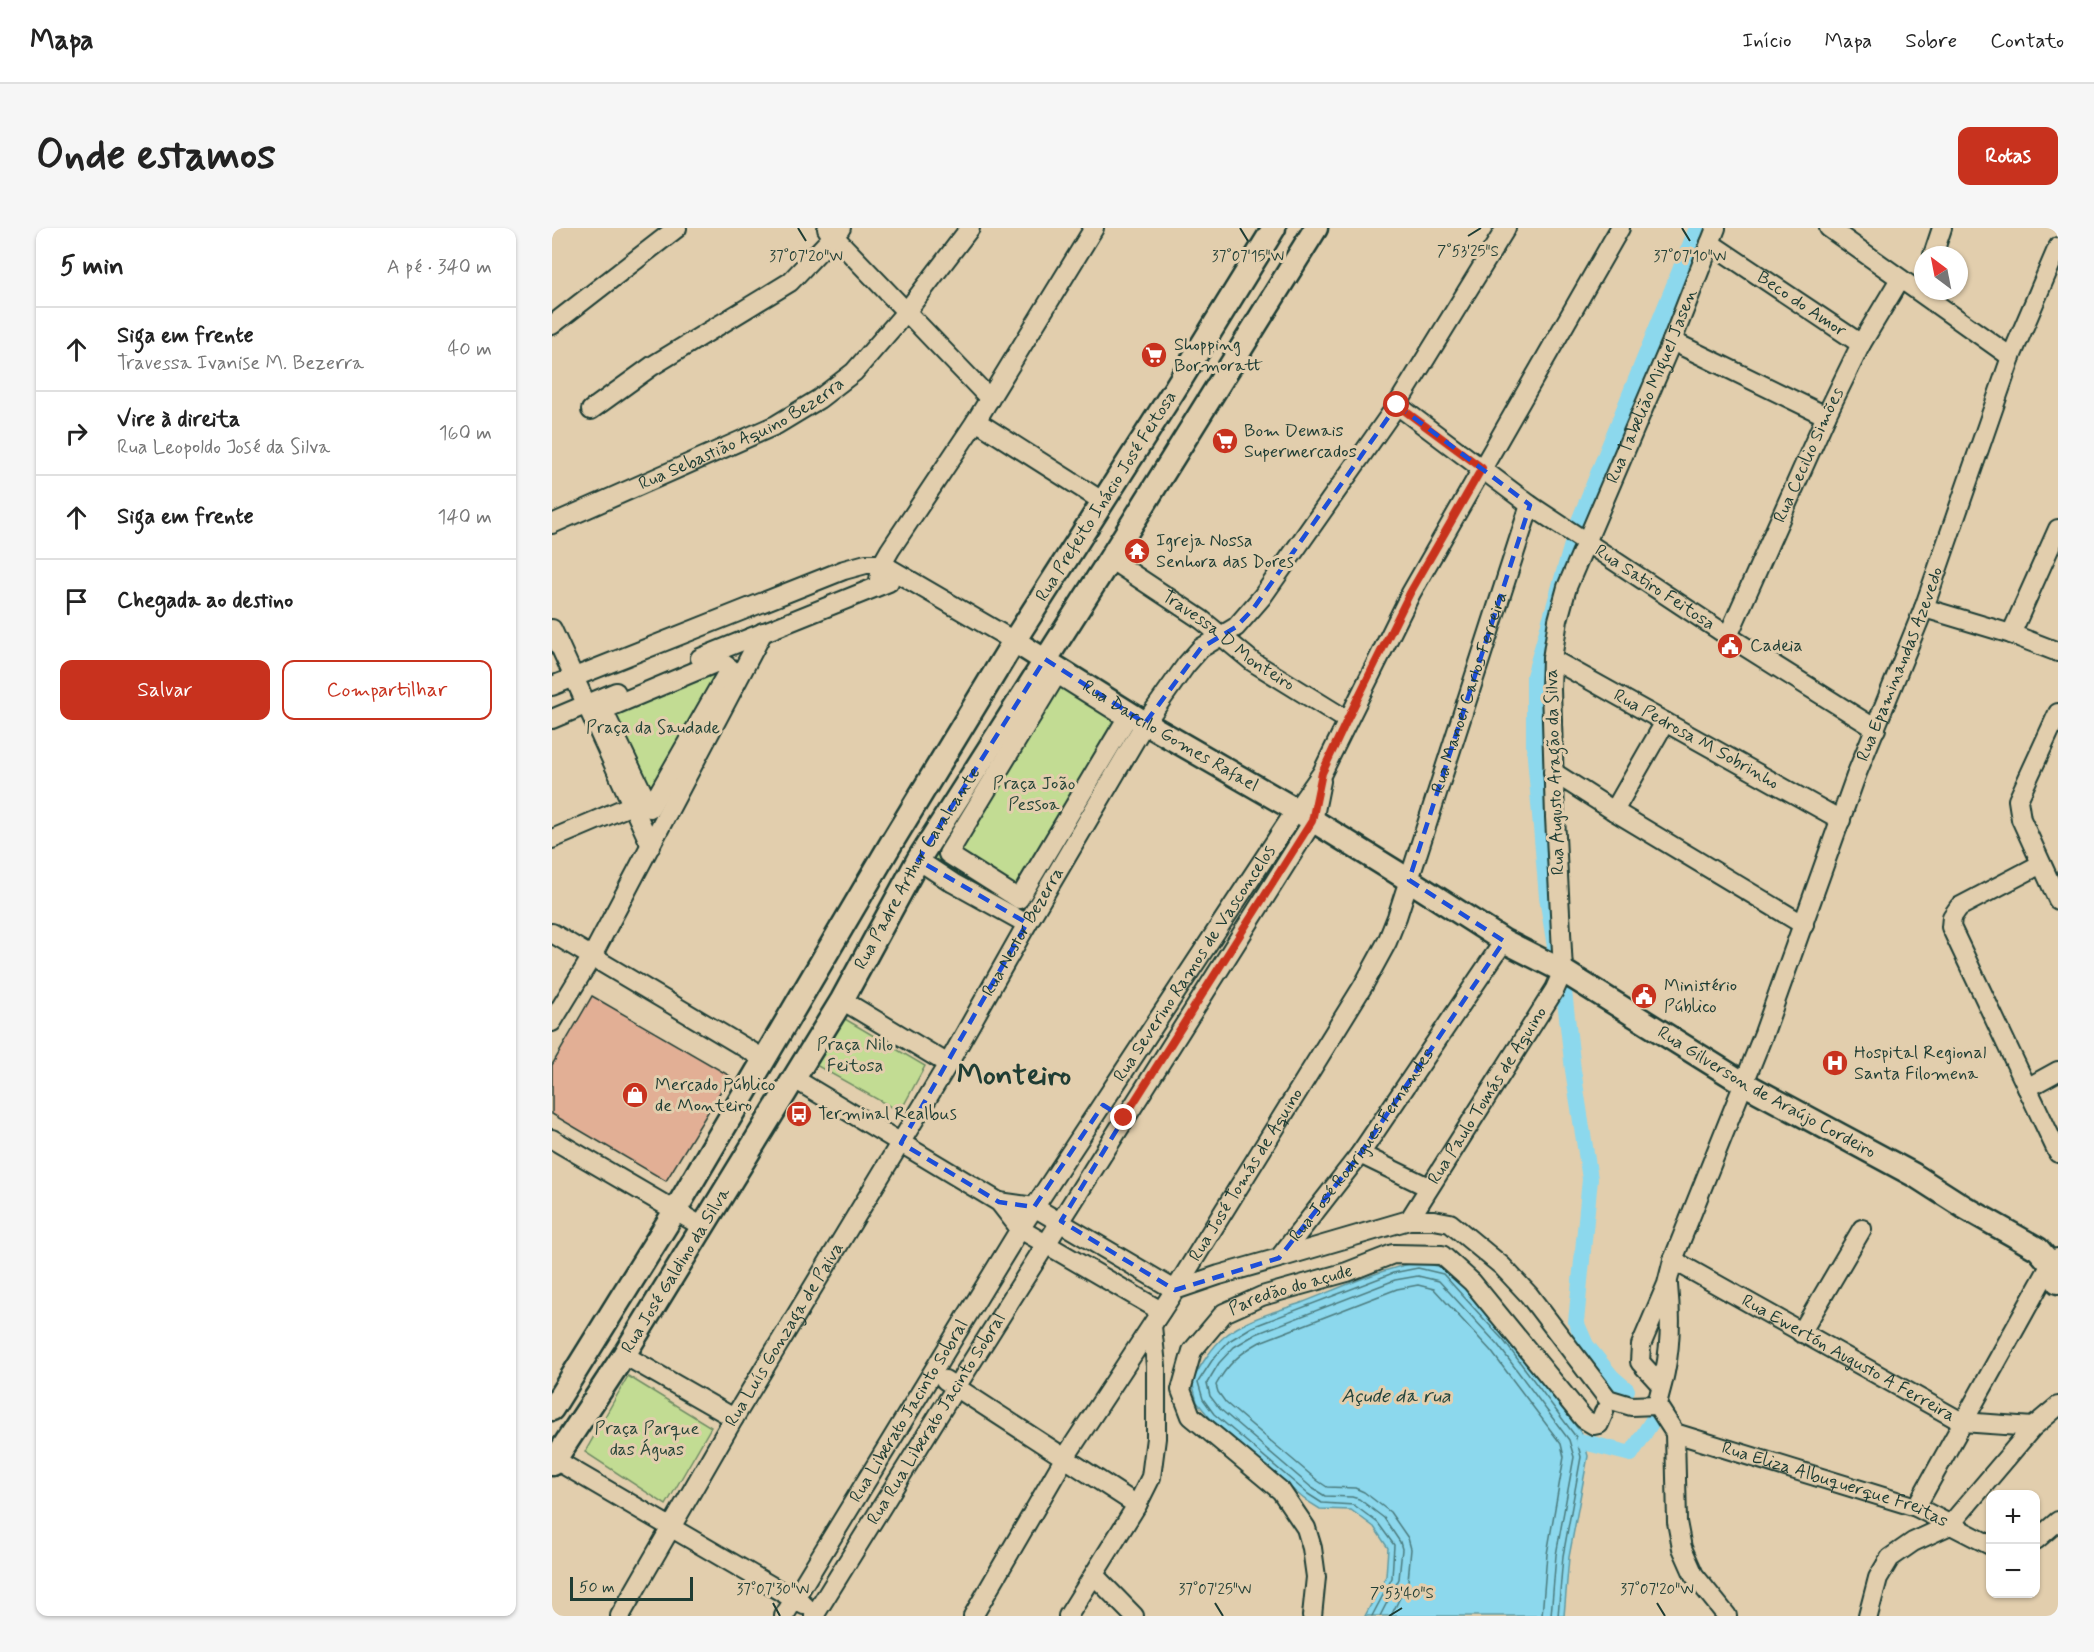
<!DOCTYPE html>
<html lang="pt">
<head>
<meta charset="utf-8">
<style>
	:root { --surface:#fff; --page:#f6f6f6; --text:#222; --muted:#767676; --line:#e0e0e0; --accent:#c8321e }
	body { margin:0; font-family:Mynerve,sans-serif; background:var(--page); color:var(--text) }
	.controls { position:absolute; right:18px; bottom:18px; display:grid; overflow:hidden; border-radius:12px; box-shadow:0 2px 4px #0004 }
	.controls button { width:54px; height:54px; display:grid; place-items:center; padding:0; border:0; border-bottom:2px solid var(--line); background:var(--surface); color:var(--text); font:30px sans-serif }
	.compass { position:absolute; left:1362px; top:18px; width:54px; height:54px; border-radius:50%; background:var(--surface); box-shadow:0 2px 4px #0004; rotate:328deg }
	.scale { position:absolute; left:18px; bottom:15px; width:123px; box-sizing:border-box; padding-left:6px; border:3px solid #1f3d34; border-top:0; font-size:16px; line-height:21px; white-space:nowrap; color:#1f3d34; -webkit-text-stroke:4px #e2cead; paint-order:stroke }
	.stop { position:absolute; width:18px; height:18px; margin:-14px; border:4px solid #c8321e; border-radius:50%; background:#fff }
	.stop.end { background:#c8321e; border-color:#fff; box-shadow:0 2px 6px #0008 }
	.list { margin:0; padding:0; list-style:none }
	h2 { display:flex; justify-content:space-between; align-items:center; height:78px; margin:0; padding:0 24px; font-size:26px }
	h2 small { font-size:20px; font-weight:400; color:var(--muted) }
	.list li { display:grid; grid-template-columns:39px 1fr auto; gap:18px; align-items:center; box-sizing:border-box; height:84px; padding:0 24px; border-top:2px solid var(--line) }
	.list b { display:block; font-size:22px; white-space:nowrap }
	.list p { margin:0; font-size:20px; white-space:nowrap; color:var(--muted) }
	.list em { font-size:20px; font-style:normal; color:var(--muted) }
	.actions { display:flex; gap:12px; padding:18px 24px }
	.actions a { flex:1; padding:14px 0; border:2px solid var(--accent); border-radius:12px; text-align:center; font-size:21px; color:var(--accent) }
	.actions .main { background:var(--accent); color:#fff }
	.icon { flex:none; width:33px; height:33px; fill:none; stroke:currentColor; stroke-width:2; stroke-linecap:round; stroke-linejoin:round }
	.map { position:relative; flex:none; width:1506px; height:1388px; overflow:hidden; border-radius:12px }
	header { display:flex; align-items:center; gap:36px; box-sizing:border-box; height:84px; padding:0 30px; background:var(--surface); border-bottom:2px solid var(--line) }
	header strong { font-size:28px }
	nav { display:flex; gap:33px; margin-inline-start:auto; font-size:21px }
	.intro { display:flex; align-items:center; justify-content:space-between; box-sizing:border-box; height:144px; padding:0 36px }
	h1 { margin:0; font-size:42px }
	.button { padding:15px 27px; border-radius:12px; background:var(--accent); color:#fff; font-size:21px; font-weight:700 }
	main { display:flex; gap:36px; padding:0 36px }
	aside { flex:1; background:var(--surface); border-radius:12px; box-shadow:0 2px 4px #0004 }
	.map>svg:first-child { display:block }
</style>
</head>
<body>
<header>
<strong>Mapa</strong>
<nav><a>Início</a><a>Mapa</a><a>Sobre</a><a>Contato</a></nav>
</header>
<div class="intro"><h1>Onde estamos</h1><a class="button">Rotas</a></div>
<main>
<aside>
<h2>5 min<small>A pé · 340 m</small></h2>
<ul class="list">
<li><svg class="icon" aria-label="ahead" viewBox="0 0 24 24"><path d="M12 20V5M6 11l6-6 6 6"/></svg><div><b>Siga em frente</b><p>Travessa Ivanise M. Bezerra</p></div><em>40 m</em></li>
<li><svg class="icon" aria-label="right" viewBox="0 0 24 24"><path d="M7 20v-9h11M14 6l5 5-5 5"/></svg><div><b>Vire à direita</b><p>Rua Leopoldo José da Silva</p></div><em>160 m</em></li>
<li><svg class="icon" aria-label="ahead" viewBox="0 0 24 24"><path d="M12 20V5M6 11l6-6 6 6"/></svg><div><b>Siga em frente</b></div><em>140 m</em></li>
<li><svg class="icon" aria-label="arrive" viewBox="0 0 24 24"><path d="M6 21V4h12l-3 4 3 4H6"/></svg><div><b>Chegada ao destino</b></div></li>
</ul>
<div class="actions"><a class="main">Salvar</a><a>Compartilhar</a></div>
</aside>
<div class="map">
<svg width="1506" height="1388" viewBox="0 0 1506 1388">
	<rect width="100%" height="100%" fill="#e2cead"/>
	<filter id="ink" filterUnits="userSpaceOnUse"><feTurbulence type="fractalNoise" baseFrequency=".0167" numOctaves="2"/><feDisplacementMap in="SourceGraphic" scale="12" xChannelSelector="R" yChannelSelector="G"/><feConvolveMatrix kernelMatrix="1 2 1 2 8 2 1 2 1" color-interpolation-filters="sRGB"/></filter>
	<g filter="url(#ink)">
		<g fill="#c2dc93" stroke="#708c64" stroke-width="1.5">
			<polygon points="168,433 178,440 98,580 51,482"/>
			<polygon points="496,440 586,498 473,685 378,635"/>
			<polygon points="293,791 373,838 348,884 262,836"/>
			<polygon points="76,1148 159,1199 114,1277 33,1224"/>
		</g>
		<path fill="#8cd8ed" stroke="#609aa3" stroke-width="1.5" d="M867,1034L894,1040L956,1109L1030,1206L1036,1228L1017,1329L1012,1388H813L834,1348L836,1320L822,1299L799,1282L768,1281L752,1271L658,1190L645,1174L640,1153C649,1137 659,1120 673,1108C694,1091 723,1084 749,1075C788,1060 825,1042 867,1034Z"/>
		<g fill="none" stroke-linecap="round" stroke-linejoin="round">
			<g stroke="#4b7b7e" stroke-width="1.5">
				<polyline points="820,1388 840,1350 842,1317 826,1295 802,1277 770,1275 756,1266 662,1186 651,1171 646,1154 661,1131 677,1113 700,1099 841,1045 866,1040 891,1046 952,1113 1024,1209 1029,1229 1011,1328 1006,1388"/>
				<polyline points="828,1388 847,1351 850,1321 848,1314 832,1290 807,1271 800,1269 773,1268 760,1260 668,1181 658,1168 655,1155 667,1135 682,1119 704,1106 843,1052 866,1048 887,1053 946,1117 1017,1212 1022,1229 1004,1327 999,1388"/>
				<path d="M839,1388L856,1353L859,1321L856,1310L838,1284L812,1264L803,1260L775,1259L766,1253L674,1175L666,1164L664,1157C675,1137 688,1125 708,1114L845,1061L866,1057L882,1061L939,1123L1009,1216L1012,1229L995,1326L990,1388"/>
			</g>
			<g stroke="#8cd8ed" stroke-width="16">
				<polyline points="1025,298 1145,0"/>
				<polyline points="1003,719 995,669 982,517 982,448 1021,313"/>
				<polyline points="1012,763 1021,842 1038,951 1024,1094 1034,1117 1060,1149 1075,1162"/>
				<polyline points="1032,1214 1079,1226 1101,1192"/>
			</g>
		</g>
		<polygon fill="#e2af95" stroke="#1f3d34" stroke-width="1.5" points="40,768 178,848 114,953 0,886 0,837"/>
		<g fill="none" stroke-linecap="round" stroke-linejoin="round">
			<g stroke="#1f3d34" stroke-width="22">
				<g id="minor">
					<polyline points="1277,0 1459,129"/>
					<polyline points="275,1 438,171"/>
					<path id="s1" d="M1158,15L1309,116"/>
					<polyline points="1381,27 1390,0"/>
					<polyline points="0,97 125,0"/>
					<polyline points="1120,113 1274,188"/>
					<path id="s2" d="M845,177L978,277L1176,408L1324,501"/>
					<polyline points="39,182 100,138 238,54 289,0"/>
					<polyline points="424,193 550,273"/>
					<path id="s3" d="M0,296L224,197L267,171L302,144L354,84L418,0"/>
					<path id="s4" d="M558,331L650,392L701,434L795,492"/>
					<polyline points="326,357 330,336 338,322 424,193 542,0"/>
					<polyline points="1372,380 1459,406 1506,424"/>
					<polyline points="0,401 99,618"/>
					<polyline points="1459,406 1506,301"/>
					<path id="s5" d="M1176,408L1274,188L1309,116L1348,51"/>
					<polyline points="148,430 337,354"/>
					<path id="s6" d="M1000,431L1289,592"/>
					<polygon points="168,433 178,440 98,580 51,482"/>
					<polygon points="505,446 575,490 467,671 396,626"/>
					<polyline points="0,458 292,342 314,336 330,336 462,413"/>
					<polyline points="1506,485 1466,572 1469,591 1506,672"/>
					<polyline points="0,491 64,464"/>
					<polyline points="1001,544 1062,583 1252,697"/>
					<polyline points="1062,583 1113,494"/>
					<polyline points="0,611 80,577"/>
					<polyline points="366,632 401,655 475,696"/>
					<polyline points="1489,636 1407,679 1400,689 1399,699 1506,925"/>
					<polyline points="0,705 212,831"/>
					<polyline points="290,772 396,836"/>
					<polyline points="0,794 39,730 211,404"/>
					<polyline points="241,850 447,974 468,1001 609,1083"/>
					<polyline points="1475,860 1506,843"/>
					<polyline points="0,911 151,999"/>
					<polyline points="808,926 876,959"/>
					<polyline points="447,974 482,979 623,1062"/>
					<path id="s7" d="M857,992L1003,761L1011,743L1003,589L999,461L1000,431L1006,392L1015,359L1120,113L1164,0"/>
					<polyline points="727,1030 857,992 882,992 898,995 950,1038 977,1067 1056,1171 1079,1178 1105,1177"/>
					<path id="s8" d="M1121,1032L1410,1194L1481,1199"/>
					<path d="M1116,1057C1119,1086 1119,1115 1113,1144C1111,1155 1107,1166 1105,1177L1123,1205L1125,1294L1130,1320L1142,1347L1175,1388"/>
					<path id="s9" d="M623,1062L667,1047L727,1030L808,926L952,713"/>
					<polyline points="1249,1105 1310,1001"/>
					<polyline points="72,1127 182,1190"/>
					<polyline points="393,1152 585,1277"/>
					<path id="s10" d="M1109,1157L1088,1134L1089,1117L1115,1056L1121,1032L1212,805L1305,545L1372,380L1459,129L1506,19"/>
					<path id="s11" d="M1123,1205L1364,1279L1438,1317"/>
					<polyline points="0,1230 252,1377"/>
					<polyline points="1364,1279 1499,1036 1505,1030"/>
					<polyline points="1484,1312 1506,1293"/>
					<polyline points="542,1347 582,1388"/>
					<path id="s12" d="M68,1388L182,1190L396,836L475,696L593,495L634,437L649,420L684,399L710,369L845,177L954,0"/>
					<path id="s13" d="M232,1388L468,1001L744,582L770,545L859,365L1068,0"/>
					<path id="s14" d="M262,1388L404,1159L761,593L769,553"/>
					<path id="s15" d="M421,1388L512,1231L623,1062L811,758L835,714L845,689L978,277"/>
					<polyline points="516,1388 585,1277 599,1249 604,1210 604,1138 600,1098"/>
					<path id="s16" d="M760,1388L764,1349L760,1320L754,1300L729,1263L639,1188L629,1162L640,1123L672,1085L710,1068L795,1044L841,1026L890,1027L920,1054L1032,1191L1042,1197L1047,1196L1052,1184"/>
					<polyline points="1316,1388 1326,1350 1338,1330 1361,1314 1398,1297 1481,1199 1506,1178"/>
				</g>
			</g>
			<g stroke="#1f3d34" stroke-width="27">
				<g id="major">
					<path id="s17" d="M462,413L593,495L744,582L857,652L952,713L1011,743L1191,855L1362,947L1412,979L1486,1021L1499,1036L1506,1054"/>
					<path id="s18" d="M0,1181L123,983L340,614L462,413L621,164L722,0"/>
					<path id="s19" d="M0,1236L72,1127L290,772L366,632L558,331L764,0"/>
				</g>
			</g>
			<use href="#minor" stroke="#e2cead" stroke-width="18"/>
			<use href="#major" stroke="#e2cead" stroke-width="22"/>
		</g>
	</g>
	<g fill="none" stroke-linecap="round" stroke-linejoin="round" filter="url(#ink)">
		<polyline stroke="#c8321e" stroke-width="8" points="572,890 760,593 770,545 795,492 858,365 930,240 845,177"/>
	</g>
	<path fill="none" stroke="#1d4ed8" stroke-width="4.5" stroke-dasharray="12 8" stroke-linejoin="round" d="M845,177L978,277L857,652L952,713L808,926L727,1030L623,1062L509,993L572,890L551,877L482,979L447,974L349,915L475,695L366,632L493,431L593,495L649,420L684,399L701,381Z"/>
	<path fill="none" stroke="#1f3d34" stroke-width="2" d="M246,0L254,13M688,0L696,13M1130,0L1138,13M916,8L929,0M221,1375L228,1388M663,1375L671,1388M1105,1375L1113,1388M837,1388L850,1380"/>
	<defs>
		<g id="supermarket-disc" transform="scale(1.35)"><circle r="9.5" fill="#c8321e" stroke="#e2cead"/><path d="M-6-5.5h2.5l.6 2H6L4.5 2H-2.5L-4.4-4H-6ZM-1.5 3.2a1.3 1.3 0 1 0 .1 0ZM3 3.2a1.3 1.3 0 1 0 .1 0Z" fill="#fff"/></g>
		<g id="temple-disc" transform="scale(1.35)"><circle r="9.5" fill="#c8321e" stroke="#e2cead"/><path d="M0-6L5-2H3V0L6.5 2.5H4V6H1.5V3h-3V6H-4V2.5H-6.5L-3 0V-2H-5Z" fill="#fff"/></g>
		<g id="civic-disc" transform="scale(1.35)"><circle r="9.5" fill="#c8321e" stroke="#e2cead"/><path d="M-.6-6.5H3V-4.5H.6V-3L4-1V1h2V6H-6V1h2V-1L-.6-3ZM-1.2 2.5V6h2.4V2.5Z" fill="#fff"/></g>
		<g id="hospital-disc" transform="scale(1.35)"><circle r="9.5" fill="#c8321e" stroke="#e2cead"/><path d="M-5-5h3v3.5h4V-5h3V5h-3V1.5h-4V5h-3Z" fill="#fff"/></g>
		<g id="shop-disc" transform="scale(1.35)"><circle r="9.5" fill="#c8321e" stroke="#e2cead"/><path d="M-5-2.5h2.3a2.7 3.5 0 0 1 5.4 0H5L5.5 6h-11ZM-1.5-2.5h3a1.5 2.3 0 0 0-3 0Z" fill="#fff"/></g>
		<g id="bus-disc" transform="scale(1.35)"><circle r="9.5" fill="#c8321e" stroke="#e2cead"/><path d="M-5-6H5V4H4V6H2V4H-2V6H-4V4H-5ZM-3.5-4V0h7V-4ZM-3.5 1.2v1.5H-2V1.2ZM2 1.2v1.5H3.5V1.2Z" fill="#fff"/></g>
	</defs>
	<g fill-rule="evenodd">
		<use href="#supermarket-disc" x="602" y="127"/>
		<use href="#supermarket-disc" x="673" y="213"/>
		<use href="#temple-disc" x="585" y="323"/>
		<use href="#civic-disc" x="1178" y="418"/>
		<use href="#civic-disc" x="1092" y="768"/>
		<use href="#hospital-disc" x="1283" y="835"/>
		<use href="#shop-disc" x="83" y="867"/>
		<use href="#bus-disc" x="247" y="886"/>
	</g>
	<g text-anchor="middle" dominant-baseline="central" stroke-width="6" stroke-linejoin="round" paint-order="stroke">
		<g font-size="18" fill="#1f3d34" stroke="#e2cead">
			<text stroke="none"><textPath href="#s1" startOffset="110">Beco do Amor</textPath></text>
			<text stroke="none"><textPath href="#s7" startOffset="897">Rua Tabelião Miguel Jasen</textPath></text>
			<text stroke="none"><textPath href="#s3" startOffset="210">Rua Sebastião Aquino Bezerra</textPath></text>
			<text stroke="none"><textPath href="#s5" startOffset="198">Rua Cecilio Simões</textPath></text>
			<text stroke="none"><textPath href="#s18" startOffset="1068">Rua Prefeito Inácio José Feitosa</textPath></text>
			<text stroke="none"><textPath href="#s2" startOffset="316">Rua Satiro Feitosa</textPath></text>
			<text stroke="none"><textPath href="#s4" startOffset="144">Travessa D Monteiro</textPath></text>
			<text stroke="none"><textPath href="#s10" startOffset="777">Rua Epaminandas Azevedo</textPath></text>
			<text stroke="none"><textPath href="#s15" startOffset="1054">Rua Manoel Carlos Ferreira</textPath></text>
			<text stroke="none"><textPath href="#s17" startOffset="183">Rua Darcilo Gomes Rafael</textPath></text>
			<text stroke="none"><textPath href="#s6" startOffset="165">Rua Pedrosa M Sobrinho</textPath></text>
			<text transform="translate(1003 544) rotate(-92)">Rua Augusto Aragão da Silva</text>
			<text stroke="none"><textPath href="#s19" startOffset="699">Rua Padre Arthur Cavalcante</textPath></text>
			<text stroke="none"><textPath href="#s12" startOffset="794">Rua Nestor Bezerra</textPath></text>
			<text stroke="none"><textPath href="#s13" startOffset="771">Rua Severino Ramos de Vasconcelos</textPath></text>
			<text stroke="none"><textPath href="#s17" startOffset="878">Rua Gilverson de Araújo Cordeiro</textPath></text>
			<text stroke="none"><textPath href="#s7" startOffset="147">Rua Paulo Tomás de Aquino</textPath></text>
			<text stroke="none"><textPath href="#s9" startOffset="249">Rua José Rodrigues Fernandes</textPath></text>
			<text stroke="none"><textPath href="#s15" startOffset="519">Rua José Tomás de Aquino</textPath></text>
			<text stroke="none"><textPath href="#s19" startOffset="230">Rua José Galdino da Silva</textPath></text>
			<text stroke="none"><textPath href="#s16" startOffset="440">Paredão do açude</textPath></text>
			<text stroke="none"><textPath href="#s12" startOffset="326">Rua Luís Gonzaga de Paiva</textPath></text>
			<text stroke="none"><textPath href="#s8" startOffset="201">Rua Ewertón Augusto A Ferreira</textPath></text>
			<text stroke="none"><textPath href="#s13" startOffset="240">Rua Liberato Jacinto Sobral</textPath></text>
			<text stroke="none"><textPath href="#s14" startOffset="232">Rua Rua Liberato Jacinto Sobral</textPath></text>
			<text stroke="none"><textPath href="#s11" startOffset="168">Rua Eliza Albuquerque Freitas</textPath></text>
		</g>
		<g font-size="18" fill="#1f3d34" stroke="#e2cead" text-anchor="start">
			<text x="622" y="117">Shopping<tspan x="622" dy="21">Bormoratt</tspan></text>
			<text x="692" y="203">Bom Demais<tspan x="692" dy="21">Supermercados</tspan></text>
			<text x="604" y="313">Igreja Nossa<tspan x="604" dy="21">Senhora das Dores</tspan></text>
			<text x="1198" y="418">Cadeia</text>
			<text x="1112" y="758">Ministério<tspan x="1112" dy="21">Público</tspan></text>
			<text x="1302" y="825">Hospital Regional<tspan x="1302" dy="21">Santa Filomena</tspan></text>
			<text x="103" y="857">Mercado Público<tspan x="103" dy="21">de Monteiro</tspan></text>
			<text x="266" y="886">Terminal Realbus</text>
		</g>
		<g font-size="18" fill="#274539" stroke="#e2cead">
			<text x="101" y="500">Praça da Saudade</text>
			<text x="482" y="556">Praça João<tspan x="482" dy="21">Pessoa</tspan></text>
			<text x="303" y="817">Praça Nilo<tspan x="303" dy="21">Feitosa</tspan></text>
			<text x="95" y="1201">Praça Parque<tspan x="95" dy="21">das Águas</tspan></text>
		</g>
		<g font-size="20" font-style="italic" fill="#24453d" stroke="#e2cead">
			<text x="844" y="1168">Açude da rua</text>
		</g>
		<g font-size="30" font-weight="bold" fill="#1f3d34" stroke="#e2cead">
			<text x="462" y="847">Monteiro</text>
		</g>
	</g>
	<g font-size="15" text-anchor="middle" fill="#1f3d34" stroke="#e2cead" stroke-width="6" stroke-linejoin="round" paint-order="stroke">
		<text x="916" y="28">7°53'25"S</text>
		<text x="696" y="33">37°07'15"W</text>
		<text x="254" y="33">37°07'20"W</text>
		<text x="1138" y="33">37°07'10"W</text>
		<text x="221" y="1366">37°07'30"W</text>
		<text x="663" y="1366">37°07'25"W</text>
		<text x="1105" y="1366">37°07'20"W</text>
		<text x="850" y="1370">7°53'40"S</text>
	</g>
</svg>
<div class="controls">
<button>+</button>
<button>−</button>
</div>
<svg class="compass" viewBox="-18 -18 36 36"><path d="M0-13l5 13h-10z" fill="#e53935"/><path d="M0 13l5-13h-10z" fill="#767676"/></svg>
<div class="scale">50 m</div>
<div class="stop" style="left:845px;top:177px"></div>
<div class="stop end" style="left:572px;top:890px"></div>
</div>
</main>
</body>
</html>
